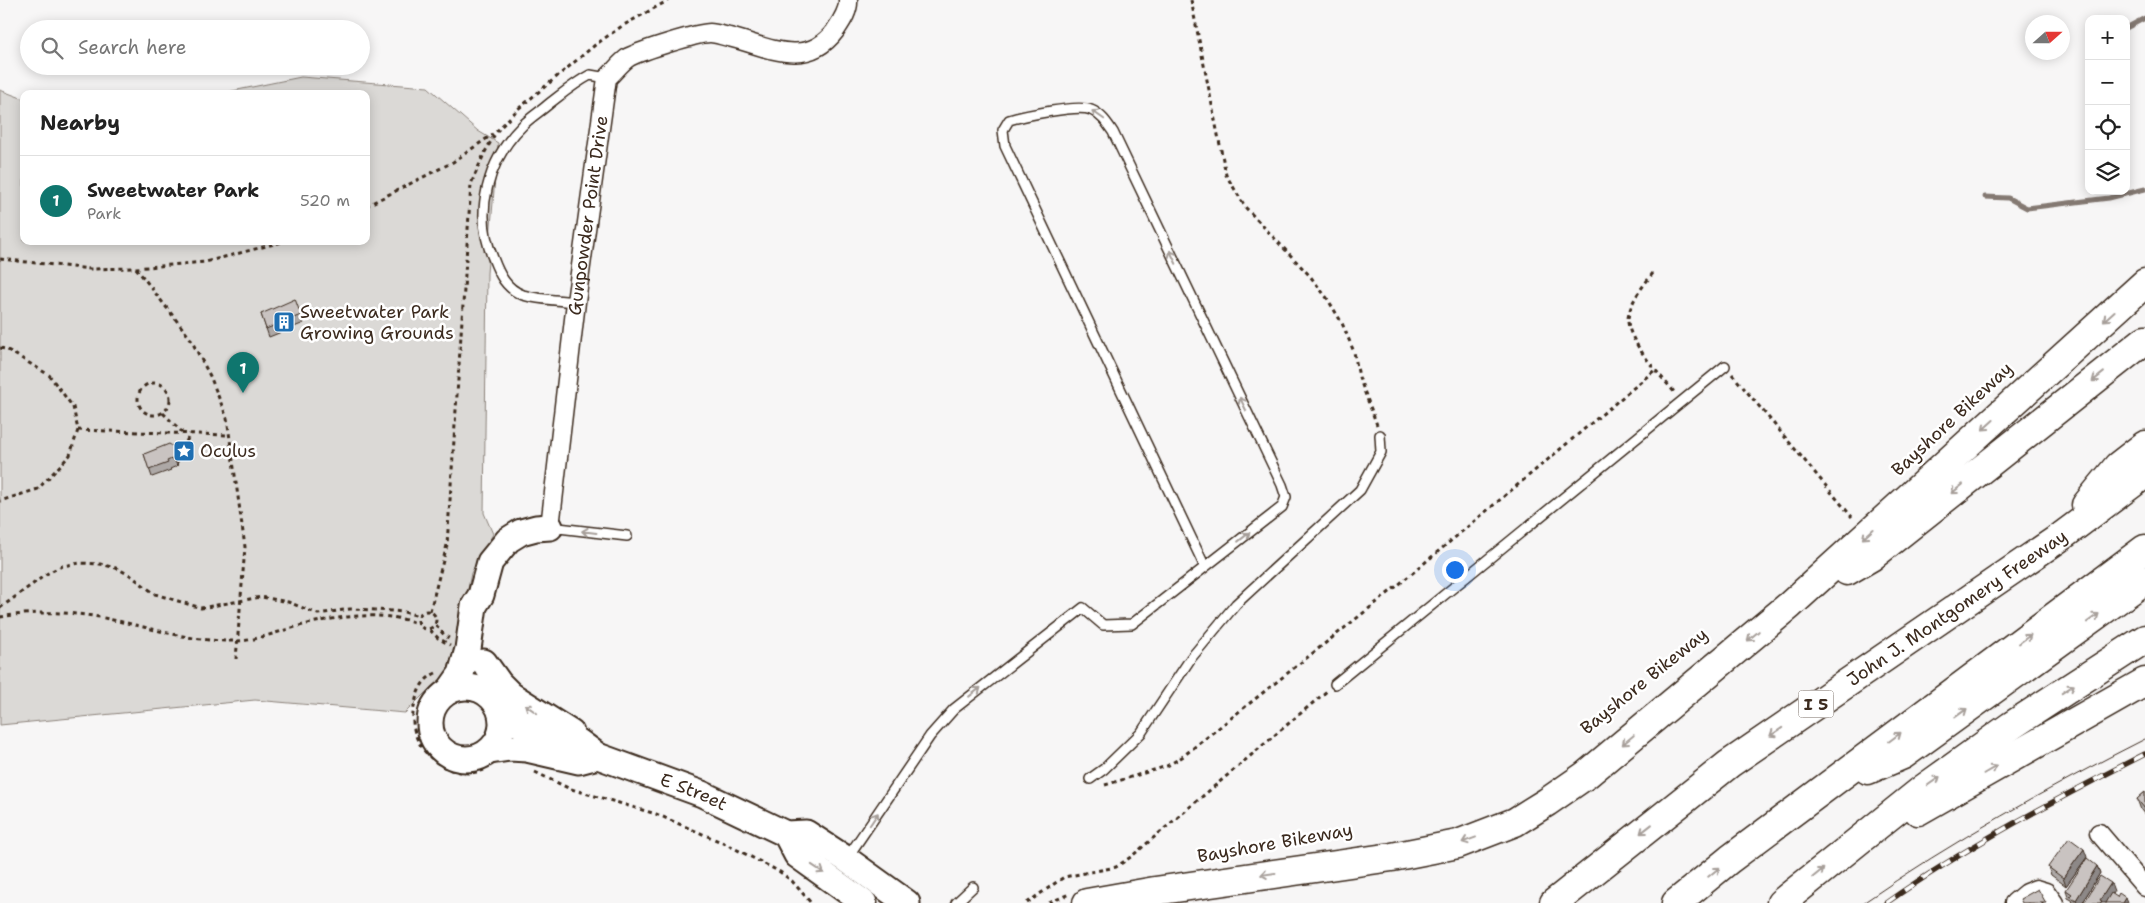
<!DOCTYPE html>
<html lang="en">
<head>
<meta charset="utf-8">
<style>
	:root { --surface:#fff; --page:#f6f6f6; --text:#222; --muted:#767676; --line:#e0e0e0; --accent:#0f766e }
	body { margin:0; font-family:"Shantell Sans",sans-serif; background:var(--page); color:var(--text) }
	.controls { position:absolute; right:15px; top:15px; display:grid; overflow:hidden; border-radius:10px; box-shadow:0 2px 12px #0003 }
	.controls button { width:45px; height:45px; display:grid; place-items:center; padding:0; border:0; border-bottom:1px solid var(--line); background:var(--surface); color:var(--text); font:25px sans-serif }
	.compass { position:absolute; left:2025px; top:15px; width:45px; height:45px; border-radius:50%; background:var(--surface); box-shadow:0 2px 12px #0003; rotate:69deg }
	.you { position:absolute; left:1454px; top:569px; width:18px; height:18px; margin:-12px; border:4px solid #fff; border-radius:50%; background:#1a73e8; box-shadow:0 0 0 8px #1a73e833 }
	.badge { display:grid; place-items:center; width:32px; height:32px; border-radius:50%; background:var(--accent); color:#fff; font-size:16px; font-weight:700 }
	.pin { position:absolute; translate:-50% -41px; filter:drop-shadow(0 1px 2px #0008) }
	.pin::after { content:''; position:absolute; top:26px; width:18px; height:15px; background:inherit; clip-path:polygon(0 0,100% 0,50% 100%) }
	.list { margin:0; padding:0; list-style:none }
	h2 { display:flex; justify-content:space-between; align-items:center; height:65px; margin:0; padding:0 20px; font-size:21px }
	h2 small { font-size:16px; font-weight:400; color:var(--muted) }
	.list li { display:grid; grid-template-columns:32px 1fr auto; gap:15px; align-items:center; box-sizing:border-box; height:90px; padding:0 20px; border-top:1px solid var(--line) }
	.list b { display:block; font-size:19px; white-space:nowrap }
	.list p { margin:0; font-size:16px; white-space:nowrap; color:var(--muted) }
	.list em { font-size:16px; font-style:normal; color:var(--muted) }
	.icon { flex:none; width:28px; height:28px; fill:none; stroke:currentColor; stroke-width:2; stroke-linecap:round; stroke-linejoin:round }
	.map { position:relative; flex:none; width:2145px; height:903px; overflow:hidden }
	.search { position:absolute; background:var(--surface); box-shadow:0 2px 12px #0003; left:20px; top:20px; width:350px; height:55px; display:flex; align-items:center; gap:12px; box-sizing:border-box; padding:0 18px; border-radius:28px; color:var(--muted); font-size:19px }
	.panel { position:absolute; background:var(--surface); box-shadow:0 2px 12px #0003; left:20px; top:90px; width:350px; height:155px; border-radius:10px }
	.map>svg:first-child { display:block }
</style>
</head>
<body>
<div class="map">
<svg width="2145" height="903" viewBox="0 0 2145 903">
	<rect width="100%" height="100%" fill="#f7f6f6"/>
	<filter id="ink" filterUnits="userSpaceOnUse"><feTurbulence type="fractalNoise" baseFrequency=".02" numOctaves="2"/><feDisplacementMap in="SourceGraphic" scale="10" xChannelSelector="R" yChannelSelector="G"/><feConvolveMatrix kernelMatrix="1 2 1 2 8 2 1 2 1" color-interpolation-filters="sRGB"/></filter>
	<g filter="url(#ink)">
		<polygon fill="#dbd9d6" stroke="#8b827a" points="301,77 428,87 478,131 498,143 487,273 484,513 493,534 471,573 461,626 448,675 425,693 405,713 255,700 0,725 0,90 24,99 24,241 366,241 366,94 218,94"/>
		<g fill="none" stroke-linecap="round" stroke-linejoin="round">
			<g stroke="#847972" stroke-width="5">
				<polyline points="2126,28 2145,18"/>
				<polyline points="1985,197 2008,198 2027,208 2109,198 2145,189"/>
			</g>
			<g stroke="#3b2a1e" stroke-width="12">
				<g id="lane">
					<path d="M576,302C559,300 539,300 523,295C506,289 499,274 493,258C473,213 488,159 523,125C531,117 541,111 550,103C563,93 575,83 590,75L607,78"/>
					<polyline points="550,527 627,536"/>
					<polyline points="1335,684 1725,366"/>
					<polyline points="1090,779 1104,769 1141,733 1191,658 1236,604 1360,490 1381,452 1380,435"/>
					<path d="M847,858L930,736L954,709L1083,608L1103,625L1132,624L1282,507L1286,497L1282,485L1113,132C1107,123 1101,114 1091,110C1078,104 1023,116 1009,120L1003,130L1005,146L1205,567"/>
					<polyline points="956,903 973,887"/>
				</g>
			</g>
			<g stroke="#3b2a1e" stroke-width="21">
				<g id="street">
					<path id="s1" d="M550,527L576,302L607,78C614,72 621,62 629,57C641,51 697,33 710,33C716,33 723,36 729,37C766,46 806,70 835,31C841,22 849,11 848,0"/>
					<polyline points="2099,833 2145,887"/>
					<polyline points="2014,903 2026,893 2036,889 2046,892 2054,903"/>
				</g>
			</g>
			<g stroke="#3b2a1e" stroke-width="29">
				<g id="secondary">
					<polyline points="484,662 499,683 511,695 571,733"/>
					<circle cx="466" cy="723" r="36"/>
					<polyline points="449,691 461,674 468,649 474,606 481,595 490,562 508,540 521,532 536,528 550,527"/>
					<path id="s2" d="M502,715L532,731L579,742L598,756L702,794L786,834L806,833L846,859L907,903"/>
					<polyline points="490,751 510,748 527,749 579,761 598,756"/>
					<polyline points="786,834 797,855 864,903"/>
				</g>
			</g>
			<g stroke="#3b2a1e" stroke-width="31">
				<g id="highway">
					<polyline points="2086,505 2118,466 2145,445"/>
					<polyline points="1847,571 1871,557 2145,340"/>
					<polyline points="1868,770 1903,755 2145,580"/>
					<polyline points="1918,811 2145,682"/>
					<polyline points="1087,903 1155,891 1392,857 1458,844 1515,822 1547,802 1586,775 1790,605 2145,283"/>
					<path id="s3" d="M1554,903L1729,764L2062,536L2145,474"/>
					<polyline points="1676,903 1730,859 2145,549"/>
					<polyline points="1781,903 1923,789 2011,726 2145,639"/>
				</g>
			</g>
			<g stroke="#3b2a1e" stroke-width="3" stroke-dasharray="4 4" stroke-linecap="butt">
				<polyline points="1191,0 1226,175 1246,208 1310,276 1327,298 1342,323 1354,352 1359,377 1377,425"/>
				<polyline points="366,206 453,162 493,134"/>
				<polyline points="0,259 90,269 136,268 205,262 286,241"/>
				<polyline points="136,268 190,338 210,376 227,418 245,547 236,659"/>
				<path d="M1653,273C1643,286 1631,300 1628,318C1626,340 1661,376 1675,393"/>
				<polyline points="0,348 6,349 49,375 73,407 78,430 70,455 38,489 0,501"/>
				<polyline points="1732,374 1852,517"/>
				<circle cx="154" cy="399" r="16"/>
				<polyline points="163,413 182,432"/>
				<polyline points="78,430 228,435"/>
				<polyline points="179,456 190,434"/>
				<polyline points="0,608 48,573 62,566 80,563 100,564 116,568 130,575 155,594 201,608 261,597 288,602 318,614 350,609 378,610 404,612 419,616"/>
				<circle cx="427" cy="620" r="9"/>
				<polyline points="430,611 447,545 471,184 484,154 496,132 518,109 595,45 622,26 669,0"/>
				<path d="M0,617C38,611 76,611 113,620C157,629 190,642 236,641C255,641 274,633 292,628C331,617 380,609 419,624"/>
				<polyline points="436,625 445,636 449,638"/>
				<polyline points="430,630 438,638 450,645"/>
				<path d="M436,673C425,678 419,687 416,699C414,706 412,715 413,722C415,755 452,782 484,770"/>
				<polyline points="535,772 568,788 656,814 726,844 780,872 792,881 811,903"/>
				<polyline points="1105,785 1167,766 1182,757 1391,591 1656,369"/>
				<polyline points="1027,903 1064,877 1116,867 1132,856 1327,691"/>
				<polyline points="1049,903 1069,894"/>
			</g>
			<use href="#lane" stroke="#fff" stroke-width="9"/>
			<use href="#street" stroke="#fff" stroke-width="18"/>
			<use href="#secondary" stroke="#fff" stroke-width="25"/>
			<use href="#highway" stroke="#fff" stroke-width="28"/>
			<path stroke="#3b2a1e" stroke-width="1" d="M1863,903C1953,841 2048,788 2145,739"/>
			<g stroke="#3b2a1e" stroke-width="5.5">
				<path id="rail" d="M1886,903C1967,846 2057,799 2145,754"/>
			</g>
			<use href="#rail" stroke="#fff" stroke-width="4" stroke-dasharray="11" stroke-linecap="butt"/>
		</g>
		<g fill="#ada8a6" stroke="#3b2a1e">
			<polygon points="261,314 301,315 304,323 269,337"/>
			<polygon points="176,448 179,456 177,466 170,469 171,470 152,477 144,454"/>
			<polygon points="2145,792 2145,815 2141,810 2137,799"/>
			<polygon points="2087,857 2066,886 2051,875 2048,867"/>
			<polygon points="2097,866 2100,873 2082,903 2073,903 2072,900 2068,898 2066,890"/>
		</g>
		<g fill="#8d8887" stroke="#3b2a1e">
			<polygon points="176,448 179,456 177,466 174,458"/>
			<polygon points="2084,849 2087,857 2066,886 2063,878"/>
			<polygon points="2097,866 2100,873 2082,903 2078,903 2076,900"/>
			<polygon points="2111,883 2114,891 2106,903 2100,903 2100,900"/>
			<polygon points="2126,898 2128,903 2123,903"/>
		</g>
		<g fill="#c9c3c1" stroke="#3b2a1e">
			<polygon points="295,299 301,315 266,329 261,314"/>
			<polygon points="169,444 176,448 174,458 167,461 168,463 149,470 144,454"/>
			<polygon points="2145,792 2145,809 2137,799"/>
			<polygon points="2069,838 2084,849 2063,878 2048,867"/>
			<polygon points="2087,858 2097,866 2076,900 2070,896 2072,894 2066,890"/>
			<polygon points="2100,876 2111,883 2100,900 2102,901 2100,903 2084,903"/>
			<polygon points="2038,889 2046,903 2022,903 2020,899"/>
			<polygon points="2111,893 2117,897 2119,893 2126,898 2123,903 2105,903"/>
		</g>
		<defs><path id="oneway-shaft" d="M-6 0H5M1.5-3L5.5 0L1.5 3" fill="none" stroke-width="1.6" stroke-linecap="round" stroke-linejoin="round" transform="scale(1.25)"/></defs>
		<g stroke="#a79f9a">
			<use href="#oneway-shaft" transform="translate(1098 115) rotate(-145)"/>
			<use href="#oneway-shaft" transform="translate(1173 257) rotate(-116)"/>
			<use href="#oneway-shaft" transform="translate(2109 316) rotate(138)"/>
			<use href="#oneway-shaft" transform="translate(2098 377) rotate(142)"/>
			<use href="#oneway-shaft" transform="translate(1243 404) rotate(-116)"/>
			<use href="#oneway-shaft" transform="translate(1988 425) rotate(138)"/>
			<use href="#oneway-shaft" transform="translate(1957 489) rotate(142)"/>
			<use href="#oneway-shaft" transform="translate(589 532) rotate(-173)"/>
			<use href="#oneway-shaft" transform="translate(1868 534) rotate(138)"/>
			<use href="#oneway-shaft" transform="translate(1244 537) rotate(-38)"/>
			<use href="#oneway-shaft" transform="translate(2093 618) rotate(-36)"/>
			<use href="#oneway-shaft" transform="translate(1753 636) rotate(140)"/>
			<use href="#oneway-shaft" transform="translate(2025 639) rotate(-37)"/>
			<use href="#oneway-shaft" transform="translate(2068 689) rotate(-33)"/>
			<use href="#oneway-shaft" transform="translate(975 692) rotate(-38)"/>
			<use href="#oneway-shaft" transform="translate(531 709) rotate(-145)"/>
			<use href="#oneway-shaft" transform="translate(1961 713) rotate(-36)"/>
			<use href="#oneway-shaft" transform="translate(1776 732) rotate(146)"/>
			<use href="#oneway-shaft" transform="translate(1895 737) rotate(-37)"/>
			<use href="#oneway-shaft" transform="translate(1628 740) rotate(140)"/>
			<use href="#oneway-shaft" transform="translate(1990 770) rotate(-30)"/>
			<use href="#oneway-shaft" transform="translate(1934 781) rotate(-35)"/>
			<use href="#oneway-shaft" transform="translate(874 819) rotate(-56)"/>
			<use href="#oneway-shaft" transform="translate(1646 829) rotate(142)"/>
			<use href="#oneway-shaft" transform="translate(1469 840) rotate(160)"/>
			<use href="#oneway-shaft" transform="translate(818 869) rotate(34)"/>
			<use href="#oneway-shaft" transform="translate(1714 872) rotate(-39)"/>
			<use href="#oneway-shaft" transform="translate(1818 873) rotate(-39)"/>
			<use href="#oneway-shaft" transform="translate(1268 874) rotate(172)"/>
		</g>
	</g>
	<defs>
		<g id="building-square" transform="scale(1.125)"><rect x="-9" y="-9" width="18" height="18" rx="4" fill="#1f6fb2" stroke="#fff"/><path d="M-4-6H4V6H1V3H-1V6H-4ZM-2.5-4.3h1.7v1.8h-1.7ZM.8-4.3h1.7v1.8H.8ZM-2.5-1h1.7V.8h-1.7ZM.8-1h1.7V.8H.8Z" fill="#fff"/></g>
		<g id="sight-square" transform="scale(1.125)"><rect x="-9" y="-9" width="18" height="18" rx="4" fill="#1f6fb2" stroke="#fff"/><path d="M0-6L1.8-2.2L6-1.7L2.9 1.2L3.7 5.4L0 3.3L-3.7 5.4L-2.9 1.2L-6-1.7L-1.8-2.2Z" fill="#fff"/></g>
	</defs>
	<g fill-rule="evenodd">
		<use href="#building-square" x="284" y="322"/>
		<use href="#sight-square" x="184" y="451"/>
	</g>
	<g text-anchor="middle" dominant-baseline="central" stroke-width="5" stroke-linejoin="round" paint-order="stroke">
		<rect fill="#fff" stroke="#766a62" stroke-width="1" x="1798.5" y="690.5" width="35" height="27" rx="4"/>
		<g font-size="16" font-weight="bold" fill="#3b2a1e">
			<text x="1816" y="704">I 5</text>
		</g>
		<g font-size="18" fill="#3b2a1e" stroke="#fff">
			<text stroke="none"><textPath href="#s1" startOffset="314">Gunpowder Point Drive</textPath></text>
			<text transform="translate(1952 419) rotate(-43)">Bayshore Bikeway</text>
			<text stroke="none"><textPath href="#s3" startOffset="500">John J. Montgomery Freeway</textPath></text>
			<text transform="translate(1644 681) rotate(-39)">Bayshore Bikeway</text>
			<text stroke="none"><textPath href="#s2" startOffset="208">E Street</textPath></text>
			<text transform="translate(1275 843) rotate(-10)">Bayshore Bikeway</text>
		</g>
		<g font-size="18" fill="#3b2a1e" stroke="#fff" text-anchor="start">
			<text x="300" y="312">Sweetwater Park<tspan x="300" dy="21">Growing Grounds</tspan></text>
			<text x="200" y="451">Oculus</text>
		</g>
	</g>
</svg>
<div class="controls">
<button>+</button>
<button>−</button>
<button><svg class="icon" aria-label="locate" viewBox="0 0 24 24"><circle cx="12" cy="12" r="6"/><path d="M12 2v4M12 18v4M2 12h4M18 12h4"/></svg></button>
<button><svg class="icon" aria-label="layers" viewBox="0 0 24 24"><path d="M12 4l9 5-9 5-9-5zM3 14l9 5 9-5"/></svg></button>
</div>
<svg class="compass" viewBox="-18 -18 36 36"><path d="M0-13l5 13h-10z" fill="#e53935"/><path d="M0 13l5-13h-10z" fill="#767676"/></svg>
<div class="you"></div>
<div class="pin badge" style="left:243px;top:393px">1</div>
<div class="search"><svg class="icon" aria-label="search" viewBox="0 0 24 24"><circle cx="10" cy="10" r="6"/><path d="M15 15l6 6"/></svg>Search here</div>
<section class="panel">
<h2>Nearby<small></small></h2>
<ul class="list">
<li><span class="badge">1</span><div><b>Sweetwater Park</b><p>Park</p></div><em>520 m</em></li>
</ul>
</section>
</div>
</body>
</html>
